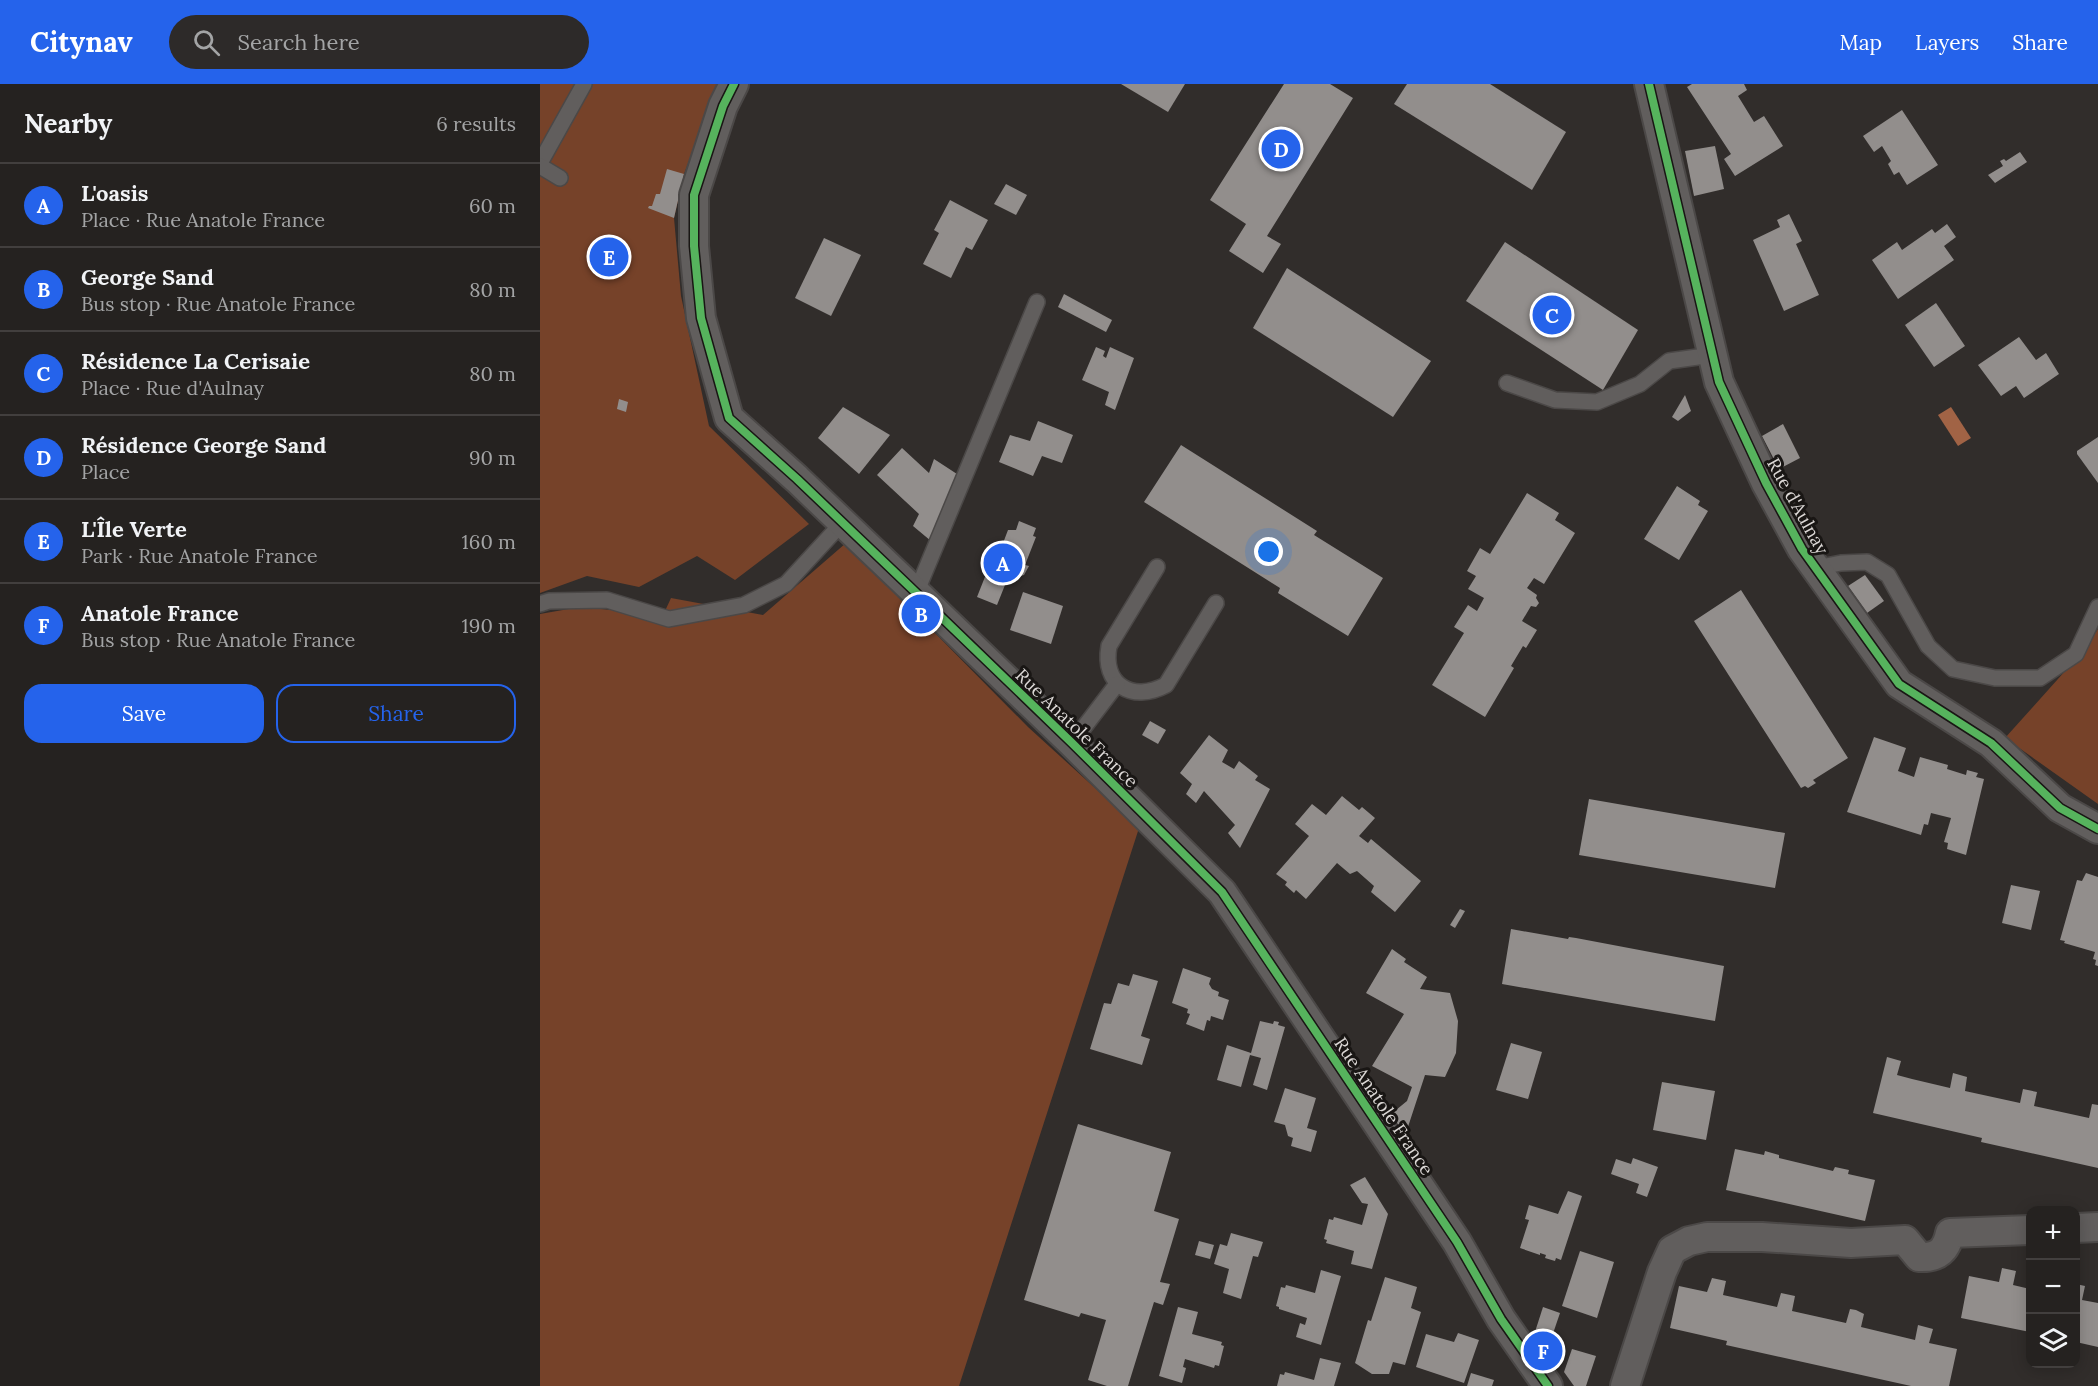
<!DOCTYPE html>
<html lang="en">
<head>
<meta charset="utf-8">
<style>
	:root { --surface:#252220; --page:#2d2a29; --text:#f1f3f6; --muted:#a3a4a5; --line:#423f3e; --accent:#2563eb }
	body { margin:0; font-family:Lora,serif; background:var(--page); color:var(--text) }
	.controls { position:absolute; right:18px; bottom:18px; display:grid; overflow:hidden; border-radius:12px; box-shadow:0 3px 15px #0003 }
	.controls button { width:54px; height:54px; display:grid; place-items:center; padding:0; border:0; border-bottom:2px solid var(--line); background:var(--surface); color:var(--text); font:30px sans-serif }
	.you { position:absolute; left:729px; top:468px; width:21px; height:21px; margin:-15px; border:4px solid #fff; border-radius:50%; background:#1a73e8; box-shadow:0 0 0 9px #1a73e833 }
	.badge { display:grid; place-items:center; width:39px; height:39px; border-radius:50%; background:var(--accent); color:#fff; font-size:20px; font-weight:700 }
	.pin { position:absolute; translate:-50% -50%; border:3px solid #fff; box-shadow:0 2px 6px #0006 }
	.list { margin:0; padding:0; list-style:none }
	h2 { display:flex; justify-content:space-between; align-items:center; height:78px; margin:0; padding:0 24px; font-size:26px }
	h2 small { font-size:20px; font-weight:400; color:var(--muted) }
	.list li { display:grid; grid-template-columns:39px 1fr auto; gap:18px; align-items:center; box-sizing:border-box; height:84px; padding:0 24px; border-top:2px solid var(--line) }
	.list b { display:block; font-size:22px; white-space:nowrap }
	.list p { margin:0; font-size:20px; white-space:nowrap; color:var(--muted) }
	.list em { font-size:20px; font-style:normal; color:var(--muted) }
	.actions { display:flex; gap:12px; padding:18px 24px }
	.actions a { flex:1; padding:14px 0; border:2px solid var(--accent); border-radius:18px; text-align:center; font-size:21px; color:var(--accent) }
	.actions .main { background:var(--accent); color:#fff }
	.icon { flex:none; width:33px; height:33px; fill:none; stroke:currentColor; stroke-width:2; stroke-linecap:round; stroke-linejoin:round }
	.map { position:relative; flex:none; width:1558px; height:1302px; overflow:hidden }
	header { display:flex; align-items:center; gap:36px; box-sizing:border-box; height:84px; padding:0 30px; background:var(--accent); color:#fff }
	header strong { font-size:28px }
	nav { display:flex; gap:33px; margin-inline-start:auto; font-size:21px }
	.search { width:420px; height:54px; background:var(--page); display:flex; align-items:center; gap:15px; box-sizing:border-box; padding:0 21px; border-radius:33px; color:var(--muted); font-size:22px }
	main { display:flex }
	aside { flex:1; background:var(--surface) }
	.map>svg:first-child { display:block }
</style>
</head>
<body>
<header>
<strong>Citynav</strong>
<div class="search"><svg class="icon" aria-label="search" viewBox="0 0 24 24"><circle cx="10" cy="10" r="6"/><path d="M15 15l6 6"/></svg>Search here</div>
<nav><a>Map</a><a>Layers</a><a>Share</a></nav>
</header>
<main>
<aside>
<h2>Nearby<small>6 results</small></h2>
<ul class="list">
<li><span class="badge">A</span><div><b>L'oasis</b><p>Place · Rue Anatole France</p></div><em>60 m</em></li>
<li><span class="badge">B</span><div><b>George Sand</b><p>Bus stop · Rue Anatole France</p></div><em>80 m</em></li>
<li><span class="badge">C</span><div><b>Résidence La Cerisaie</b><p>Place · Rue d'Aulnay</p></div><em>80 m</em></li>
<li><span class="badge">D</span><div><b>Résidence George Sand</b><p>Place</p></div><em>90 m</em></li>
<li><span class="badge">E</span><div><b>L'Île Verte</b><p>Park · Rue Anatole France</p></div><em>160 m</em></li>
<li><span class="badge">F</span><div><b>Anatole France</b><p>Bus stop · Rue Anatole France</p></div><em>190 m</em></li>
</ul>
<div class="actions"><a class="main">Save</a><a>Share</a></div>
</aside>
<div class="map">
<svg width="1558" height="1302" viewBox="0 0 1558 1302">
	<rect width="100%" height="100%" fill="#312d2b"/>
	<g fill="#764229">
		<polygon points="0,0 179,0 144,90 134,134 141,212 169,342 269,440 195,496 157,472 99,503 47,492 0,509"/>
		<polygon points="306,459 488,643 599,744 419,1302 0,1302 0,530 40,523 82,527 119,540 131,514 223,531"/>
		<polygon points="1558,545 1558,720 1465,654 1543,567"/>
	</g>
	<polygon fill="#a16345" points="1411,323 1431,354 1418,362 1398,331"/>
	<g fill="#928e8c">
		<polygon points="581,0 645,0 628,28"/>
		<polygon points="744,0 790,0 813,14 727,152 741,160 723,189 689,167 706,140 670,116"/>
		<polygon points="867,0 950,0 1026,48 992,106 854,20"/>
		<polygon points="1152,0 1204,0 1207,6 1198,12 1214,38 1224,32 1243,62 1195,92 1184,75 1191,70 1147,3"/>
		<polygon points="1362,26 1398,81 1367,101 1359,88 1354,91 1348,80 1351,77 1342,62 1334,68 1323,52"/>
		<polygon points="1175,62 1184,105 1154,112 1145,67"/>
		<polygon points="1480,68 1487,78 1455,99 1448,91 1463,82 1460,77 1464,75 1466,77"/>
		<polygon points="127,85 144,90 134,134 108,124 109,122 112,122 116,110 120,110"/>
		<polygon points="466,100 487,111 476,131 454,120"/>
		<polygon points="410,116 448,136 432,166 426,163 411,194 383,180 399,149 394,146"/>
		<polygon points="1249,130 1262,157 1256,160 1279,211 1244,227 1213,156 1240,143 1237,136"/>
		<polygon points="1407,140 1416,153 1404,162 1414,176 1358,215 1332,176 1357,158 1362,166 1392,145 1395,149"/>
		<polygon points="284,154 321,171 291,232 255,214"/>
		<polygon points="965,158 1098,246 1063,306 926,217"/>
		<polygon points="747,184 891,277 853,333 713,244"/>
		<polygon points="524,210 572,236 566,248 518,223"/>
		<polygon points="1396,219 1425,262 1394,283 1365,241"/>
		<polygon points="1479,253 1496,276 1506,269 1519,290 1484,314 1476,302 1461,312 1438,281"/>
		<polygon points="556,263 565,267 563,272 566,274 570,263 594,274 575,326 565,321 569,308 542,296"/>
		<polygon points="1145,311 1151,327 1138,337 1132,333"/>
		<polygon points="79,315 88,318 86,328 77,325"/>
		<polygon points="303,323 350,351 319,390 278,354"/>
		<polygon points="498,337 533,351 522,379 502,372 493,392 459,378 470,351 490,357"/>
		<polygon points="1243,340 1260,374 1239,385 1222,352"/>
		<polygon points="1558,353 1558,399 1537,370 1537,367"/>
		<polygon points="641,361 777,447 774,451 843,494 808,552 738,509 740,504 604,418"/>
		<polygon points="362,364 389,389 394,375 417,390 391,457 373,442 379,430 337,391"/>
		<polygon points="1137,402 1160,417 1158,421 1168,427 1139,476 1104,455"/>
		<polygon points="987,409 1019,429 1015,436 1035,449 1004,500 994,494 987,504 997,511 996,514 999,519 996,523 991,522 982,537 997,546 986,564 983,562 971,582 974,584 945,633 892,601 924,549 914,543 928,521 937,527 944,514 928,505 936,492 927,487 940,464 950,470"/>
		<polygon points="479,437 496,444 493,452 496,453 485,481 489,482 484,491 476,493 475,495 463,491 461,494 467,496 457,521 437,513 456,465 460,467 468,446 476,446"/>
		<polygon points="1325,491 1344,517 1327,529 1308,502"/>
		<polygon points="1201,506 1308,674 1273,696 1276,699 1268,704 1265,702 1261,704 1154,537"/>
		<polygon points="483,508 523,522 511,560 470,546"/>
		<polygon points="610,637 626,646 618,660 602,651"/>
		<polygon points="669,651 688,666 682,678 694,685 699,677 718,692 715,696 730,705 700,764 688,749 695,741 664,707 656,719 646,710 652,700 640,689"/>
		<polygon points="1334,653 1366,664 1358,687 1374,693 1380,673 1408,681 1407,685 1426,691 1427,686 1438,689 1436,693 1444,695 1426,771 1407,765 1408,759 1404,758 1411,734 1391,729 1388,741 1384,740 1381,751 1307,728"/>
		<polygon points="802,712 819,726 822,723 835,734 819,752 828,759 831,755 881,797 855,828 831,808 834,802 817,787 810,790 797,779 766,815 756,806 754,809 745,801 747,798 736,790 769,752 755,740 772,720 786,731"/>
		<polygon points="1049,715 1245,749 1235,804 1039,771"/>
		<polygon points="1546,789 1558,793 1558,882 1555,881 1556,876 1553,875 1555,868 1524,859 1525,857 1520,856 1537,796 1542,797"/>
		<polygon points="1471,801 1500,807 1491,846 1462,839"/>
		<polygon points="920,825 925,827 915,844 910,841"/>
		<polygon points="971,845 1028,855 1029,853 1036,854 1184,882 1175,937 962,900"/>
		<polygon points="852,865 866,875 864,878 887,893 880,905 910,909 918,937 916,969 905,993 885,991 865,1052 848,1024 853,1021 856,1026 867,1017 872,1003 832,982 864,930 826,909"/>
		<polygon points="643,884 671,894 669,900 672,905 679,908 678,912 689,916 683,936 671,932 670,937 667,936 664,947 646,940 650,930 647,929 648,925 632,919"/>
		<polygon points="593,890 618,897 601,952 610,955 602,981 550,965 564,919 571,920 578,899 589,902"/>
		<polygon points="720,937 733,940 734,937 739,938 738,941 745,943 727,1006 713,1001 721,974 710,971 701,1003 677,996 687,961 711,969"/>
		<polygon points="971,959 1002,968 988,1015 956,1006"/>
		<polygon points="1347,973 1361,977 1357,991 1372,995 1410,1004 1413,989 1427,993 1425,1007 1480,1019 1483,1005 1497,1008 1494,1022 1549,1034 1552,1020 1558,1021 1558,1084 1441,1058 1442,1054 1333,1029"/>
		<polygon points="1122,998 1175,1007 1166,1056 1113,1046"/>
		<polygon points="745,1004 776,1014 767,1044 777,1047 771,1068 751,1062 753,1054 748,1052 745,1041 734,1038"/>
		<polygon points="538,1040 631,1068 614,1127 639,1135 620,1198 630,1200 623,1221 614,1218 588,1302 567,1302 548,1296 566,1236 541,1229 539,1233 484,1216"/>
		<polygon points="1195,1065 1224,1071 1225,1067 1239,1071 1239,1074 1293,1087 1295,1083 1309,1086 1308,1090 1335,1096 1325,1137 1186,1106"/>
		<polygon points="1093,1074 1118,1083 1107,1113 1096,1109 1099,1100 1071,1090 1076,1075 1091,1080"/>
		<polygon points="825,1093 848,1130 832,1185 811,1180 814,1167 786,1159 787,1156 784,1155 789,1135 793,1136 794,1133 822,1141 828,1120 822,1119 810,1101"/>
		<polygon points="1028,1107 1042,1112 1021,1176 1016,1174 1015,1177 1005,1174 1006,1171 1000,1169 1000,1171 980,1164 989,1136 985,1135 989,1121 1018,1130"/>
		<polygon points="691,1149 723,1158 718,1173 713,1172 701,1215 683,1209 689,1185 674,1180 680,1160 687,1162"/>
		<polygon points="659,1157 674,1161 670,1175 655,1171"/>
		<polygon points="1040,1167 1074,1178 1057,1234 1022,1222"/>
		<polygon points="1462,1184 1476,1187 1473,1201 1490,1205 1490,1248 1421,1234 1429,1192 1459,1198"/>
		<polygon points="781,1186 801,1192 781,1261 756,1253 760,1239 765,1241 767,1234 739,1225 739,1223 736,1222 741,1203 745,1204 746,1201 775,1209"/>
		<polygon points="845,1193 877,1203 871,1224 881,1228 865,1281 853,1278 849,1290 832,1290 815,1279 828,1236 831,1237"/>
		<polygon points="1172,1194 1186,1197 1183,1211 1237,1223 1241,1209 1255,1212 1252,1227 1306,1239 1310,1225 1316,1226 1324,1230 1321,1243 1375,1256 1378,1241 1393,1245 1389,1259 1417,1265 1409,1302 1371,1302 1186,1261 1187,1257 1130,1244 1139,1202 1167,1208"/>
		<polygon points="1536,1200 1545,1202 1542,1216 1558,1219 1558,1263 1536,1258"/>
		<polygon points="638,1223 658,1228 652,1250 682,1258 681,1261 684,1262 679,1282 675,1281 674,1284 645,1275 643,1283 646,1284 642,1299 619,1292"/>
		<polygon points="1003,1223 1020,1229 1006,1270 994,1251"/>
		<polygon points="918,1249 939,1256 924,1299 876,1283 886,1250 914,1258"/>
		<polygon points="1032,1265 1056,1272 1046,1302 1034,1302 1024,1288"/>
		<polygon points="780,1274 801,1279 794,1302 737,1302 740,1290 744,1291 745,1288 774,1296"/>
		<polygon points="931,1289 954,1296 952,1302 927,1302"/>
	</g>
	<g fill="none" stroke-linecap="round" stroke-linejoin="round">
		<g stroke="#4b4847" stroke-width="18">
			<g id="lane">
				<polyline points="0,79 44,0"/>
				<polyline points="0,82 20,94"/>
				<polyline points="967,299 1015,316 1057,318 1100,300 1129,277 1172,271"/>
				<path d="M617,483L569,562C562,601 592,619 626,601L676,519"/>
				<polyline points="1276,484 1301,479 1327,478 1348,491 1388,562 1413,585 1455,594 1500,594 1536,570 1558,523"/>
				<polyline points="376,509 497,218"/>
				<polyline points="0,520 9,517 67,516 129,535 204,521 246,500 303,438"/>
				<polyline points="532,659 577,600"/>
			</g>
		</g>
		<g stroke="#4b4847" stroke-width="32">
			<g id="street">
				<polyline points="194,0 183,22 154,111 154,162 161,234 189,334 257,395 368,501 532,659 682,808 917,1158 961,1235 1008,1302"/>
				<polyline points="1109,0 1179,298 1226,399 1262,465 1359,600 1451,659 1520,724 1558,745"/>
				<polyline points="1536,1144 1558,1143"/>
				<path d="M1085,1302L1122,1188L1132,1166L1149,1157L1167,1153H1222L1311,1159L1365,1156L1379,1173C1397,1174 1406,1168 1410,1149L1490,1146"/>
			</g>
		</g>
		<use href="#lane" stroke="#615e5d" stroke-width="15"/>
		<use href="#street" stroke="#615e5d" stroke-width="28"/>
		<g stroke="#191614" stroke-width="11">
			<g id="cycleway">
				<polyline points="194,0 183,22 154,111 154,162 161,234 189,334 257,395 368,501 532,659 682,808 917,1158 961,1235 1008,1302"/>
				<polyline points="1109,0 1179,298 1226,399 1262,465 1359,600 1451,659 1520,724 1558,745"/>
			</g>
		</g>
		<use href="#cycleway" stroke="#56b35d" stroke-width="8"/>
	</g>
	<g text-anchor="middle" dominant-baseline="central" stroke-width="6" stroke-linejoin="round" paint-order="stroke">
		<g font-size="18" fill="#dbd7d5" stroke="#191614">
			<text transform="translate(1258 422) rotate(61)">Rue d'Aulnay</text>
			<text transform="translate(537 644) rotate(44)">Rue Anatole France</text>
			<text transform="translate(844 1022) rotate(56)">Rue Anatole France</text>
		</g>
	</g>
</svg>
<div class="controls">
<button>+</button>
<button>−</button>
<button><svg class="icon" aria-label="layers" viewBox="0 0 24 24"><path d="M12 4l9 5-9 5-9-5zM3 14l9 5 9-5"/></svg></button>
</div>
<div class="you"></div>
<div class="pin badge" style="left:463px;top:479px">A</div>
<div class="pin badge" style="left:381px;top:530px">B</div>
<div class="pin badge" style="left:1012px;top:231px">C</div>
<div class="pin badge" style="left:741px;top:65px">D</div>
<div class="pin badge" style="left:69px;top:173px">E</div>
<div class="pin badge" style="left:1003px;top:1267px">F</div>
</div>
</main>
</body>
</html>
